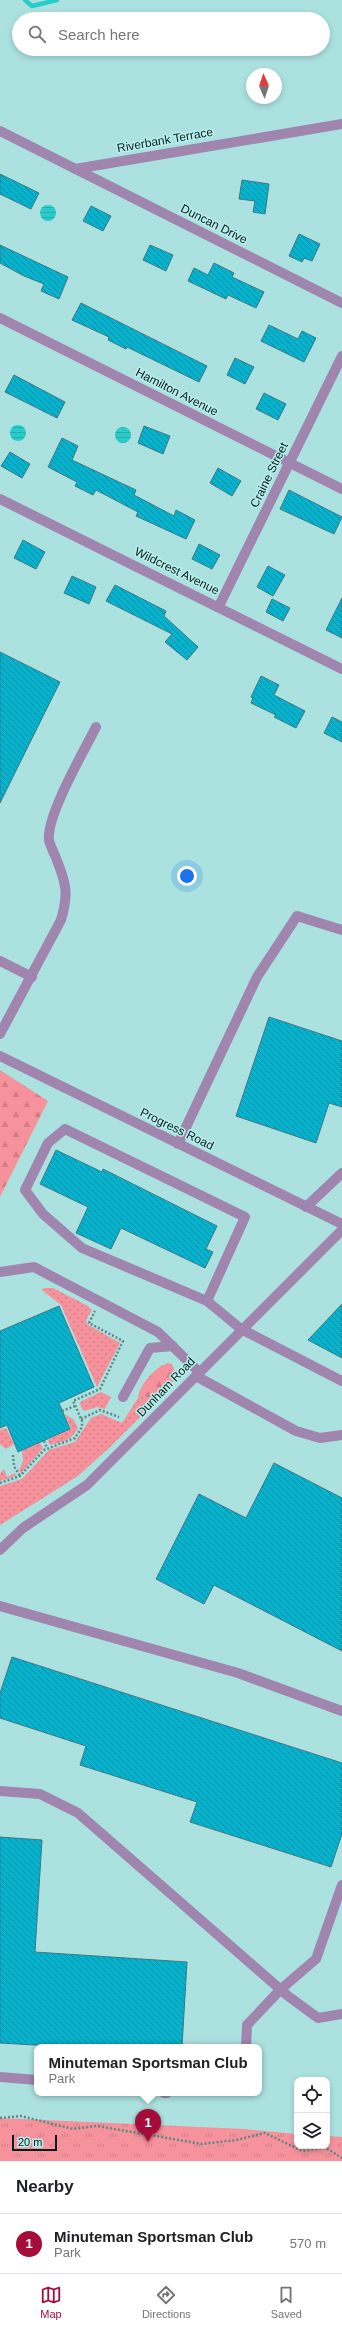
<!DOCTYPE html>
<html lang="en">
<head>
<meta charset="utf-8">
<style>
	:root { --surface:#fff; --page:#f6f6f6; --text:#202124; --muted:#757577; --line:#e0e0e0; --accent:#a60c3a }
	body { margin:0; font-family:Arial,sans-serif; background:var(--page); color:var(--text) }
	.controls { position:absolute; right:12px; bottom:12px; display:grid; overflow:hidden; border-radius:8px; box-shadow:0 2px 6px #0003 }
	.controls button { width:36px; height:36px; display:grid; place-items:center; padding:0; border:0; border-bottom:1px solid var(--line); background:var(--surface); color:var(--text); font:20px sans-serif }
	.compass { position:absolute; left:246px; top:68px; width:36px; height:36px; border-radius:50%; background:var(--surface); box-shadow:0 2px 6px #0003; rotate:357deg }
	.scale { position:absolute; left:12px; bottom:10px; width:45px; box-sizing:border-box; padding-left:4px; border:2px solid #091e1e; border-top:0; font-size:11px; line-height:14px; white-space:nowrap; color:#091e1e; -webkit-text-stroke:3px #b8efed; paint-order:stroke }
	.you { position:absolute; left:187px; top:876px; width:14px; height:14px; margin:-10px; border:3px solid #fff; border-radius:50%; background:#1a73e8; box-shadow:0 0 0 6px #1a73e833 }
	.badge { display:grid; place-items:center; width:26px; height:26px; border-radius:50%; background:var(--accent); color:#fff; font-size:13px; font-weight:700 }
	.pin { position:absolute; translate:-50% -33px; filter:drop-shadow(0 1px 2px #0008) }
	.pin::after { content:''; position:absolute; top:21px; width:14px; height:12px; background:inherit; clip-path:polygon(0 0,100% 0,50% 100%) }
	.popup { position:absolute; left:34px; top:2044px; width:228px; height:52px; box-sizing:border-box; display:grid; place-content:center; border-radius:8px; background:var(--surface); filter:drop-shadow(0 1px 3px #0005); font-size:13px; white-space:nowrap; color:var(--muted) }
	.popup b { font-size:15px; color:var(--text) }
	.popup::after { content:''; position:absolute; left:50%; top:100%; margin-left:-8px; border:8px solid transparent; border-top-color:var(--surface) }
	.list { margin:0; padding:0; list-style:none }
	h2 { display:flex; justify-content:space-between; align-items:center; height:52px; margin:0; padding:0 16px; font-size:17px }
	h2 small { font-size:13px; font-weight:400; color:var(--muted) }
	.list li { display:grid; grid-template-columns:26px 1fr auto; gap:12px; align-items:center; box-sizing:border-box; height:60px; padding:0 16px; border-top:1px solid var(--line) }
	.list b { display:block; font-size:15px; white-space:nowrap }
	.list p { margin:0; font-size:13px; white-space:nowrap; color:var(--muted) }
	.list em { font-size:13px; font-style:normal; color:var(--muted) }
	.icon { flex:none; width:22px; height:22px; fill:none; stroke:currentColor; stroke-width:2; stroke-linecap:round; stroke-linejoin:round }
	.map { position:relative; flex:none; width:342px; height:2161px; overflow:hidden }
	.search { position:absolute; background:var(--surface); box-shadow:0 2px 6px #0003; left:12px; right:12px; top:12px; height:44px; display:flex; align-items:center; gap:10px; box-sizing:border-box; padding:0 14px; border-radius:22px; color:var(--muted); font-size:15px }
	.sheet { height:112px; background:var(--surface) }
	nav { display:flex; justify-content:space-around; align-items:center; box-sizing:border-box; height:56px; border-top:1px solid var(--line); background:var(--surface); font-size:11px; color:var(--muted) }
	nav a { display:grid; justify-items:center; gap:2px }
	nav .on { color:var(--accent) }
	.map>svg:first-child { display:block }
</style>
</head>
<body>
<div class="map">
<svg width="342" height="2161" viewBox="0 0 342 2161">
	<defs>
		<pattern id="grass-dots" width="8" height="8" patternUnits="userSpaceOnUse"><rect width="8" height="8" fill="#f6929c"/><path d="M2 2h.1M6 6h.1" fill="none" stroke="#d27d86" stroke-width="1.8" stroke-linecap="round"/></pattern>
		<pattern id="forest-firs" width="22" height="20" patternUnits="userSpaceOnUse"><rect width="22" height="20" fill="#f6929c"/><path d="M5 1l3.5 6h-7zM16 11l3.5 6h-7z" fill="#d27d86"/></pattern>
		<pattern id="park-tufts" width="24" height="20" patternUnits="userSpaceOnUse"><rect width="24" height="20" fill="#f6929c"/><path d="M3 7l-1-3M5 7V3M7 7l1-3M15 17l-1-3M17 17v-4M19 17l1-3" fill="none" stroke="#d27d86"/></pattern>
		<pattern id="water-rules" width="6" height="5" patternUnits="userSpaceOnUse"><rect width="6" height="5" fill="#2acbc9"/><path d="M0 2.5h6" fill="none" stroke="#24aeac"/></pattern>
		<pattern id="building-back-hatch" width="6" height="6" patternUnits="userSpaceOnUse"><rect width="6" height="6" fill="#04b3ce"/><path d="M-1 5l2 2M0 0l6 6M5-1l2 2" fill="none" stroke="#0491a7"/></pattern>
	</defs>
	<rect width="100%" height="100%" fill="#abe2e0"/>
	<g fill="url(#grass-dots)">
		<polygon points="44,1288 53,1288 88,1306 92,1310 86,1320 87,1324 120,1343 97,1387 61,1305 42,1290"/>
		<polygon points="101,1392 111,1397 105,1409 97,1407 84,1411 81,1407 80,1402"/>
		<polygon points="144,1396 155,1402 109,1448 78,1476 0,1525 0,1486 22,1479 49,1450 75,1442 91,1418 101,1414 122,1423 138,1398"/>
		<path d="M65,1414L74,1420L78,1428C72,1440 63,1442 50,1445L48,1440L71,1429Z"/>
		<polygon points="6,1428 14,1444 6,1449 0,1444 0,1430"/>
		<polygon points="40,1443 43,1448 21,1473 19,1470 23,1461 22,1451"/>
		<polygon points="4,1469 7,1477 15,1473 16,1476 0,1481 0,1474"/>
	</g>
	<g fill="url(#forest-firs)">
		<polygon points="0,1070 48,1101 0,1197"/>
		<path d="M168,1363L172,1364L177,1377L155,1402L144,1396L138,1398C139,1385 155,1367 168,1363Z"/>
	</g>
	<polygon fill="url(#park-tufts)" points="0,2118 244,2129 297,2134 297,2146 327,2146 327,2136 342,2137 342,2161 0,2161"/>
	<g fill="url(#water-rules)">
		<circle cx="48" cy="213" r="8"/>
		<circle cx="18" cy="433" r="8"/>
		<circle cx="123" cy="435" r="8"/>
	</g>
	<g fill="none" stroke-linecap="round" stroke-linejoin="round">
		<polyline stroke="#2acbc9" stroke-width="4.5" points="25,0 32,6 57,0"/>
	</g>
	<g fill="url(#building-back-hatch)" stroke="#457681">
		<polygon points="0,174 39,193 31,209 0,194"/>
		<polygon points="242,180 269,184 265,214 253,212 255,201 239,199"/>
		<polygon points="91,206 111,216 103,231 83,221"/>
		<polygon points="299,234 320,244 312,261 304,258 302,262 289,256"/>
		<polygon points="0,245 68,277 59,299 41,291 44,284 24,276 0,263"/>
		<polygon points="150,245 173,255 166,271 143,260"/>
		<polygon points="214,263 234,273 232,277 264,292 256,308 228,295 226,299 188,281 194,268 208,275"/>
		<polygon points="81,303 207,366 199,382 127,347 126,349 108,340 109,337 72,320"/>
		<polygon points="269,325 298,339 302,331 316,338 304,362 261,341"/>
		<polygon points="235,358 254,367 245,384 227,375"/>
		<polygon points="14,375 65,402 57,418 5,392"/>
		<polygon points="264,393 286,404 278,420 256,409"/>
		<polygon points="144,426 170,436 163,454 138,443"/>
		<polygon points="62,438 78,446 72,460 136,490 134,495 174,516 176,510 195,520 186,539 136,516 138,512 96,490 93,495 75,486 77,482 48,467"/>
		<polygon points="10,452 30,464 22,478 1,466"/>
		<polygon points="218,468 241,481 232,496 210,483"/>
		<polygon points="289,490 342,517 334,534 280,509"/>
		<polygon points="23,540 45,552 36,569 14,558"/>
		<polygon points="199,544 220,555 212,569 192,559"/>
		<polygon points="268,566 285,575 273,596 257,587"/>
		<polygon points="72,576 96,587 89,604 64,593"/>
		<polygon points="115,585 166,611 164,616 198,647 187,660 165,642 172,634 106,601"/>
		<polygon points="342,598 342,638 326,630"/>
		<polygon points="272,599 290,608 283,621 266,612"/>
		<polygon points="0,652 60,682 0,803"/>
		<polygon points="261,676 279,685 274,695 305,711 296,728 274,717 276,715 251,703 253,698 251,697"/>
		<polygon points="332,717 342,722 342,742 324,733"/>
		<polygon points="269,1017 342,1041 342,1107 329,1103 316,1143 236,1116"/>
		<polygon points="56,1150 102,1172 103,1169 217,1226 206,1249 213,1252 205,1268 121,1228 111,1249 76,1233 88,1207 40,1184"/>
		<polygon points="342,1304 342,1358 308,1340"/>
		<polygon points="59,1306 94,1387 59,1403 70,1429 18,1452 7,1425 0,1428 0,1331"/>
		<polygon points="274,1463 342,1498 342,1651 214,1585 204,1604 156,1579 199,1494 246,1518"/>
		<polygon points="12,1657 342,1763 342,1834 331,1867 190,1822 197,1802 80,1765 86,1746 0,1718 0,1693"/>
		<polygon points="0,1837 42,1840 35,1952 187,1962 182,2047 69,2047 0,2043"/>
	</g>
	<g fill="none" stroke-linecap="round" stroke-linejoin="round">
		<g stroke="#608786" stroke-width="2.5" stroke-dasharray="2 2" stroke-linecap="butt">
			<polyline points="62,1411 75,1406"/>
			<polyline points="81,1419 100,1410 119,1417"/>
			<polyline points="44,1441 47,1448"/>
			<polyline points="13,1455 14,1466 20,1476"/>
			<polyline points="0,1483 20,1476 44,1450 75,1438 82,1427 82,1421 73,1401 100,1389 123,1341 89,1323 95,1311"/>
			<polyline points="0,2118 21,2116 73,2129 97,2126 202,2144 236,2140 265,2133 302,2151 326,2148 342,2158"/>
		</g>
		<g stroke="#a085af" stroke-width="10">
			<polyline points="0,131 342,303"/>
			<polyline points="75,169 342,124"/>
			<polyline points="0,318 342,489"/>
			<polyline points="0,499 342,669"/>
			<polyline points="219,606 342,356"/>
			<polyline points="0,961 32,977"/>
			<path d="M0,1034L61,920C69,893 66,883 56,858C54,852 50,846 49,840C46,816 84,751 96,727"/>
			<polyline points="0,1056 342,1224"/>
			<polyline points="178,1144 257,977 297,916 342,930"/>
			<polyline points="306,1207 342,1173"/>
			<polyline points="0,1272 34,1267 158,1332 199,1372"/>
			<polyline points="207,1301 82,1248 43,1214 25,1190 48,1143 65,1129 245,1217 207,1301 241,1329 342,1381"/>
			<polyline points="196,1376 296,1431 320,1438 342,1435"/>
			<polyline points="123,1397 150,1348 173,1346"/>
			<polyline points="0,1550 23,1528 87,1485 342,1230"/>
			<polyline points="0,1606 238,1673 342,1711"/>
			<polyline points="0,1791 40,1794 78,1813 288,1996 318,2018 342,2014"/>
			<polyline points="246,2047 247,2025 281,1989 316,1959 342,1885"/>
			<polyline points="0,2077 37,2080"/>
			<polyline points="164,2093 167,2093"/>
		</g>
	</g>
	<g text-anchor="middle" dominant-baseline="central" stroke-width="3" stroke-linejoin="round" paint-order="stroke">
		<g font-size="12" fill="#091e1e" stroke="#b8efed">
			<text transform="translate(165 140) rotate(-10)">Riverbank Terrace</text>
			<text transform="translate(214 224) rotate(27)">Duncan Drive</text>
			<text transform="translate(177 392) rotate(27)">Hamilton Avenue</text>
			<text transform="translate(269 475) rotate(-64)">Craine Street</text>
			<text transform="translate(177 571) rotate(26)">Wildcrest Avenue</text>
			<text transform="translate(177 1129) rotate(26)">Progress Road</text>
			<text transform="translate(166 1387) rotate(-46)">Dunham Road</text>
		</g>
	</g>
</svg>
<div class="controls">
<button><svg class="icon" aria-label="locate" viewBox="0 0 24 24"><circle cx="12" cy="12" r="6"/><path d="M12 2v4M12 18v4M2 12h4M18 12h4"/></svg></button>
<button><svg class="icon" aria-label="layers" viewBox="0 0 24 24"><path d="M12 4l9 5-9 5-9-5zM3 14l9 5 9-5"/></svg></button>
</div>
<svg class="compass" viewBox="-18 -18 36 36"><path d="M0-13l5 13h-10z" fill="#e53935"/><path d="M0 13l5-13h-10z" fill="#757577"/></svg>
<div class="scale">20 m</div>
<div class="you"></div>
<div class="pin badge" style="left:148px;top:2142px">1</div>
<div class="popup"><b>Minuteman Sportsman Club</b>Park</div>
<div class="search"><svg class="icon" aria-label="search" viewBox="0 0 24 24"><circle cx="10" cy="10" r="6"/><path d="M15 15l6 6"/></svg>Search here</div>
</div>
<section class="sheet">
<h2>Nearby<small></small></h2>
<ul class="list">
<li><span class="badge">1</span><div><b>Minuteman Sportsman Club</b><p>Park</p></div><em>570 m</em></li>
</ul>
</section>
<nav>
<a class="on"><svg class="icon" aria-label="map" viewBox="0 0 24 24"><path d="M3 6l6-2 6 2 6-2v14l-6 2-6-2-6 2zM9 4v14M15 6v14"/></svg>Map</a>
<a><svg class="icon" aria-label="directions" viewBox="0 0 24 24"><path d="M12 3l9 9-9 9-9-9zM9 14v-3h6M13 9l2 2-2 2"/></svg>Directions</a>
<a><svg class="icon" aria-label="saved" viewBox="0 0 24 24"><path d="M7 4h10v16l-5-4-5 4z"/></svg>Saved</a>
</nav>
</body>
</html>
